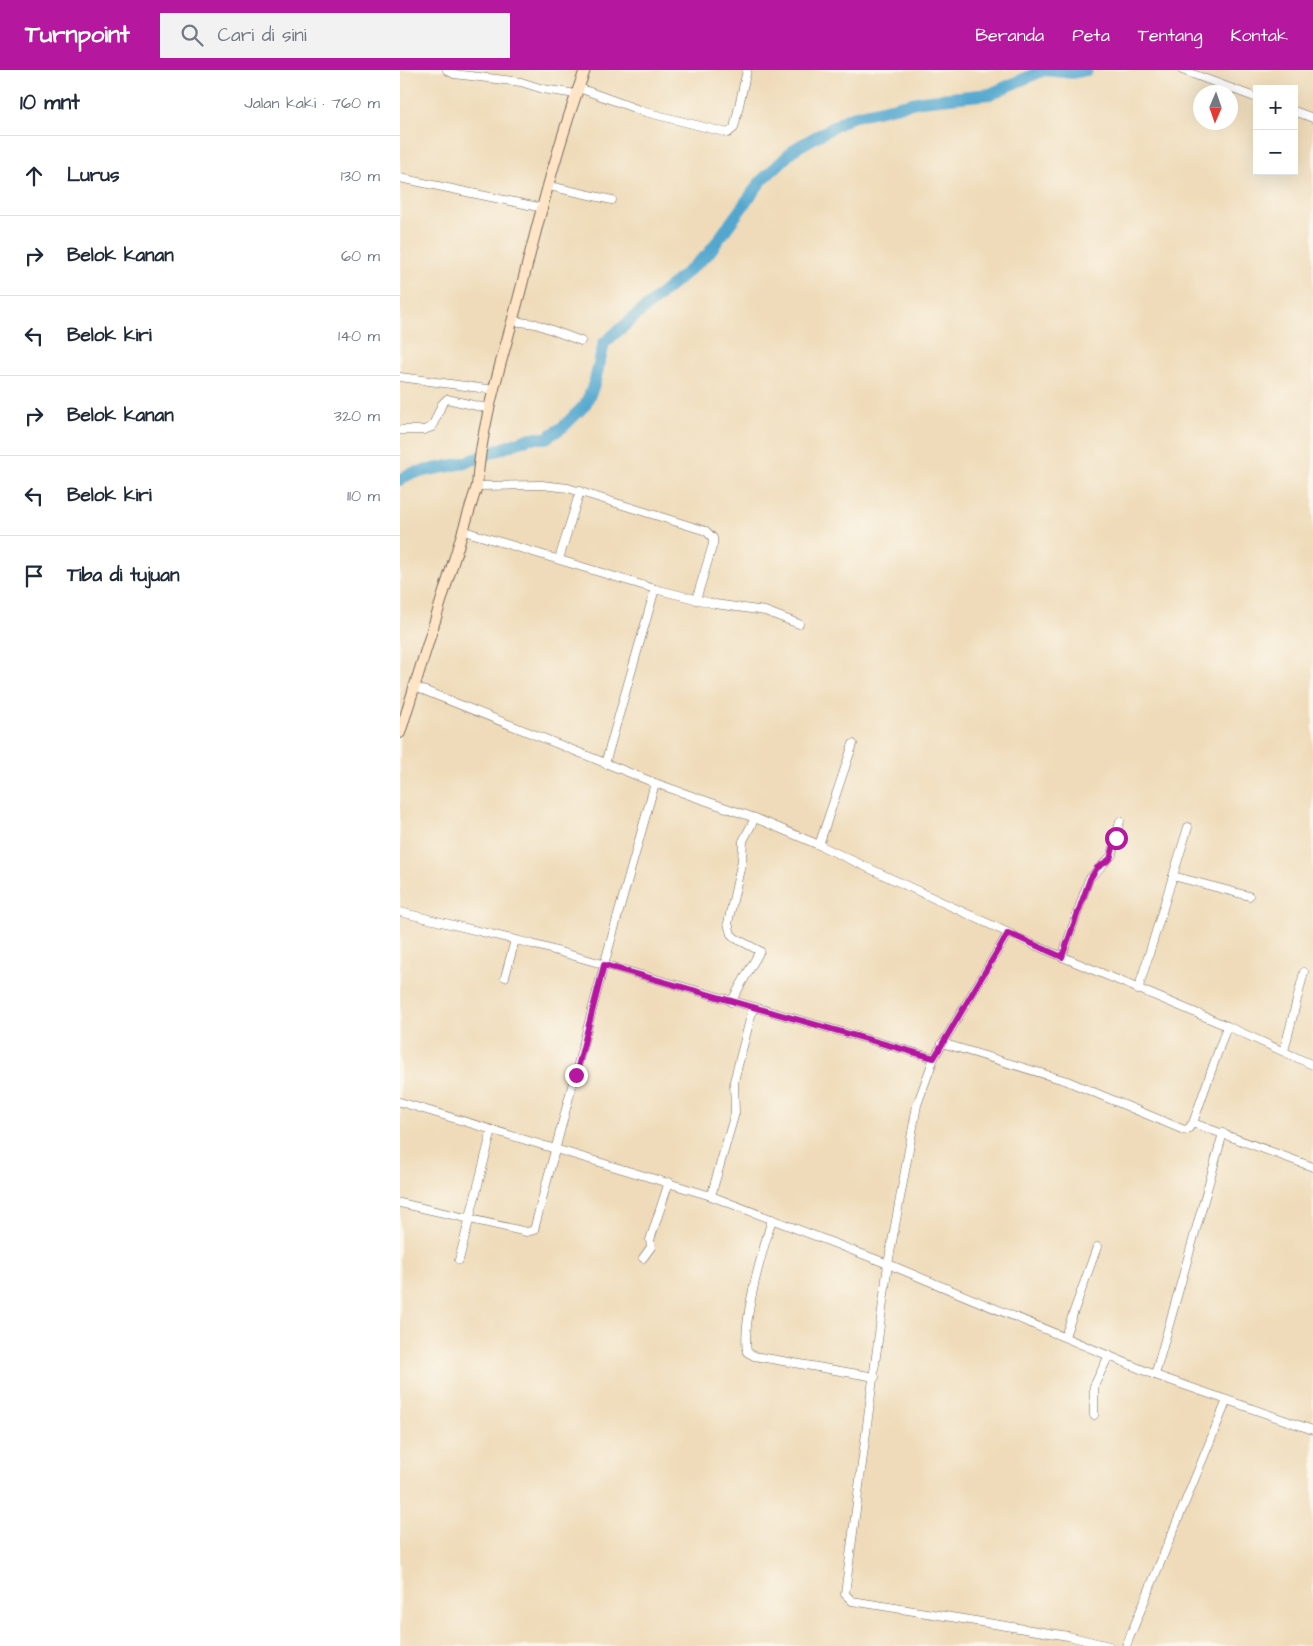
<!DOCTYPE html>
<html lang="id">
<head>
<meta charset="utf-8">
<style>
	:root { --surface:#fff; --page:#f2f2f3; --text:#1f2937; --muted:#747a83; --line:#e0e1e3; --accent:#b5179e }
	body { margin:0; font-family:"Architects Daughter",sans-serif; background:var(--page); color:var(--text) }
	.controls { position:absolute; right:15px; top:15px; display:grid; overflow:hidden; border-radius:0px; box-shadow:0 5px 20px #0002 }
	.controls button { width:45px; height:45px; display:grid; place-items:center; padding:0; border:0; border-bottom:1px solid var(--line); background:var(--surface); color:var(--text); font:25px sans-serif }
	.compass { position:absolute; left:793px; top:15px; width:45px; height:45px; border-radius:50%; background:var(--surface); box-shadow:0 5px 20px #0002; rotate:182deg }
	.stop { position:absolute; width:15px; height:15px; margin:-11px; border:4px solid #b5179e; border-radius:50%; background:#fff }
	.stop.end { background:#b5179e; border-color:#fff; box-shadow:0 1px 5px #0008 }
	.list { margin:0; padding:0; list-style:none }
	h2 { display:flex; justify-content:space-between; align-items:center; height:65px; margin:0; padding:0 20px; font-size:21px }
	h2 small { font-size:16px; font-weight:400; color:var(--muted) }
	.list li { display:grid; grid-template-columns:32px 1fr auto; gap:15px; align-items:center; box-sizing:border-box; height:80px; padding:0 20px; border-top:1px solid var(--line) }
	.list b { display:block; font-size:19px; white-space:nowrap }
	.list em { font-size:16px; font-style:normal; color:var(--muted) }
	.icon { flex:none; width:28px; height:28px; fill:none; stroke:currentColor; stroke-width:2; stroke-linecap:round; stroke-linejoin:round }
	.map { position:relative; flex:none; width:913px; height:1576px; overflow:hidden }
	header { display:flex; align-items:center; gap:30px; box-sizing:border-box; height:70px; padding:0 25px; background:var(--accent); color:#fff }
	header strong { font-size:24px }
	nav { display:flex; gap:28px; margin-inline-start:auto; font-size:18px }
	.search { width:350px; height:45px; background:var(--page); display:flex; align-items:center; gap:12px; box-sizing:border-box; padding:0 18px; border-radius:0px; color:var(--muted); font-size:19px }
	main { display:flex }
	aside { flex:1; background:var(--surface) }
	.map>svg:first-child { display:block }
</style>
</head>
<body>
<header>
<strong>Turnpoint</strong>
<div class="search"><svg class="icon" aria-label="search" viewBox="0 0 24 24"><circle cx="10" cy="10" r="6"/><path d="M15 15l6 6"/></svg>Cari di sini</div>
<nav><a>Beranda</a><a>Peta</a><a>Tentang</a><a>Kontak</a></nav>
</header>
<main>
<aside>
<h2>10 mnt<small>Jalan kaki · 760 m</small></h2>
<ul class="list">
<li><svg class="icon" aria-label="ahead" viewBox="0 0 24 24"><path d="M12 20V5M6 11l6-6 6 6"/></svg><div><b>Lurus</b></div><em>130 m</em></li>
<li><svg class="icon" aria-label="right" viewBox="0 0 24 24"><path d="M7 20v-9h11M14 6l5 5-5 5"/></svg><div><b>Belok kanan</b></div><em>60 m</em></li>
<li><svg class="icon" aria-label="left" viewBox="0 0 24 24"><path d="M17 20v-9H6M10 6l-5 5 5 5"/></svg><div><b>Belok kiri</b></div><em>140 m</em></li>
<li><svg class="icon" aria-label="right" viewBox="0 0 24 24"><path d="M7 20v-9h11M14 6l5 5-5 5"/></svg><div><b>Belok kanan</b></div><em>320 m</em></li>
<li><svg class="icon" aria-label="left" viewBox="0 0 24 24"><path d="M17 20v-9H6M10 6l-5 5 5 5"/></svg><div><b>Belok kiri</b></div><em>110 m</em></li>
<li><svg class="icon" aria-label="arrive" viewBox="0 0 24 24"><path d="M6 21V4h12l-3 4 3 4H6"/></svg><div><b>Tiba di tujuan</b></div></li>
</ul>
</aside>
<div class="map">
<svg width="913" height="1576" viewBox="0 0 913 1576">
	<rect width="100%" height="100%" fill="#fbf7ec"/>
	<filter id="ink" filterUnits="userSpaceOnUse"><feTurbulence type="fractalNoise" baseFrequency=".02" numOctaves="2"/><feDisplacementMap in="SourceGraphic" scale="10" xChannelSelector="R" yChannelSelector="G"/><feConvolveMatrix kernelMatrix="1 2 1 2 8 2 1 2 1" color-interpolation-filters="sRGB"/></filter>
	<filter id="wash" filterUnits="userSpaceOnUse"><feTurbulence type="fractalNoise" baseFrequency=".0096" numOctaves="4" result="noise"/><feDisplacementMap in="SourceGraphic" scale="20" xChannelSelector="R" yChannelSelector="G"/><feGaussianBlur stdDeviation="1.12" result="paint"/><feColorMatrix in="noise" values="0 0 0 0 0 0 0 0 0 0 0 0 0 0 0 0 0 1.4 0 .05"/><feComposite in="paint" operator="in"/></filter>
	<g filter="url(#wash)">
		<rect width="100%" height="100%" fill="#efdbb9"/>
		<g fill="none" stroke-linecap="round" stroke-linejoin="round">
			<g stroke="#53a7cf" stroke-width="12">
				<polyline points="644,0 673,3 687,0"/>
				<polyline points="0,410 9,404 64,393 130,368 146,368 163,357 185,335 194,315 204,273 308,184 361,111 396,78 451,47 521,31 590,24 644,0"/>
			</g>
		</g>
	</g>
	<g filter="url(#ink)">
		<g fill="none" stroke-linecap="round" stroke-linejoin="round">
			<g stroke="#70695d" stroke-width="9">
				<g id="street">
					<polyline points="47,0 54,4 121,12 143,19 176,24"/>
					<polyline points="782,0 857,28"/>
					<polyline points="179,18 245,42 328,63 334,58 347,0"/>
					<polyline points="894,41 913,48"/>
					<polyline points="0,108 143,138"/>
					<polyline points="149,116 212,130"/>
					<polyline points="112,251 136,254 181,271"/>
					<polyline points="0,307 94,320"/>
					<polyline points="0,360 24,360 32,357 42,334 47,329 90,339"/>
					<polyline points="77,416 142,415 168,418 306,461 313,468 313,474 296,530"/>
					<polyline points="64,461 255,519 315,534 365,541 399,554"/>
					<polyline points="159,489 180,421"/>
					<polyline points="13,616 255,713 355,748 419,775 632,874 827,956 913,995"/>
					<polyline points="205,694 255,519"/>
					<polyline points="419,775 453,674"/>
					<polyline points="773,806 849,826"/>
					<polyline points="0,842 132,874 534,988"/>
					<polyline points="608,863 534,988 517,1035 488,1194 445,1524 452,1531 668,1566 709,1576"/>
					<polyline points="662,887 689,809 712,785 720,751"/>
					<polyline points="105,907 115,870"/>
					<polyline points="738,920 788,757"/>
					<polyline points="331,932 360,881 335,868 331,864 328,853 342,790 343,771 355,748"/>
					<polyline points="542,973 667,1011 784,1060 788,1059 793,1053 827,956"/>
					<polyline points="884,981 904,902"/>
					<polyline points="0,1032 311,1126 488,1194 755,1305 913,1360"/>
					<polyline points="793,1053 913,1097"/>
					<polyline points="311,1126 335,1043 334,1011 353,938"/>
					<polyline points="0,1133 127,1162 134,1160 204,895 255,713"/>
					<path d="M372,1149C362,1183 342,1249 347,1282L354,1286L475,1307"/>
					<polyline points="243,1188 251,1177 250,1170 269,1112"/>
					<polyline points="59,1190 92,1060"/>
					<polyline points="665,1266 697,1177"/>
					<polyline points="755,1305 823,1063"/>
					<polyline points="694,1345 694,1316 709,1285"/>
					<polyline points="726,1576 827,1330"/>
				</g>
			</g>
			<g stroke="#70695d" stroke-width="12">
				<path id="secondary" d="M0,663L77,416C81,353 102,291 118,230C138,153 157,75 185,0"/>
			</g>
			<use href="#street" stroke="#fff" stroke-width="8"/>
			<use href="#secondary" stroke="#ffe4c6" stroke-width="10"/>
		</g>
	</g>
	<g fill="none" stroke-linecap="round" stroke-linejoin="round" filter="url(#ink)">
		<polyline stroke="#b5179e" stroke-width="6" points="176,1005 204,895 534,988 608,863 662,887 690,809 697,798 710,789 716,768"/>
	</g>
</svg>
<div class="controls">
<button>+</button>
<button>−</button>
</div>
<svg class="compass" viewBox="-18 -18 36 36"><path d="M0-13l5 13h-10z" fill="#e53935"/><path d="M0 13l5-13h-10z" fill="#747a83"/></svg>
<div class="stop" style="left:716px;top:768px"></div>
<div class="stop end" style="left:176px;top:1005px"></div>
</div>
</main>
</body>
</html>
